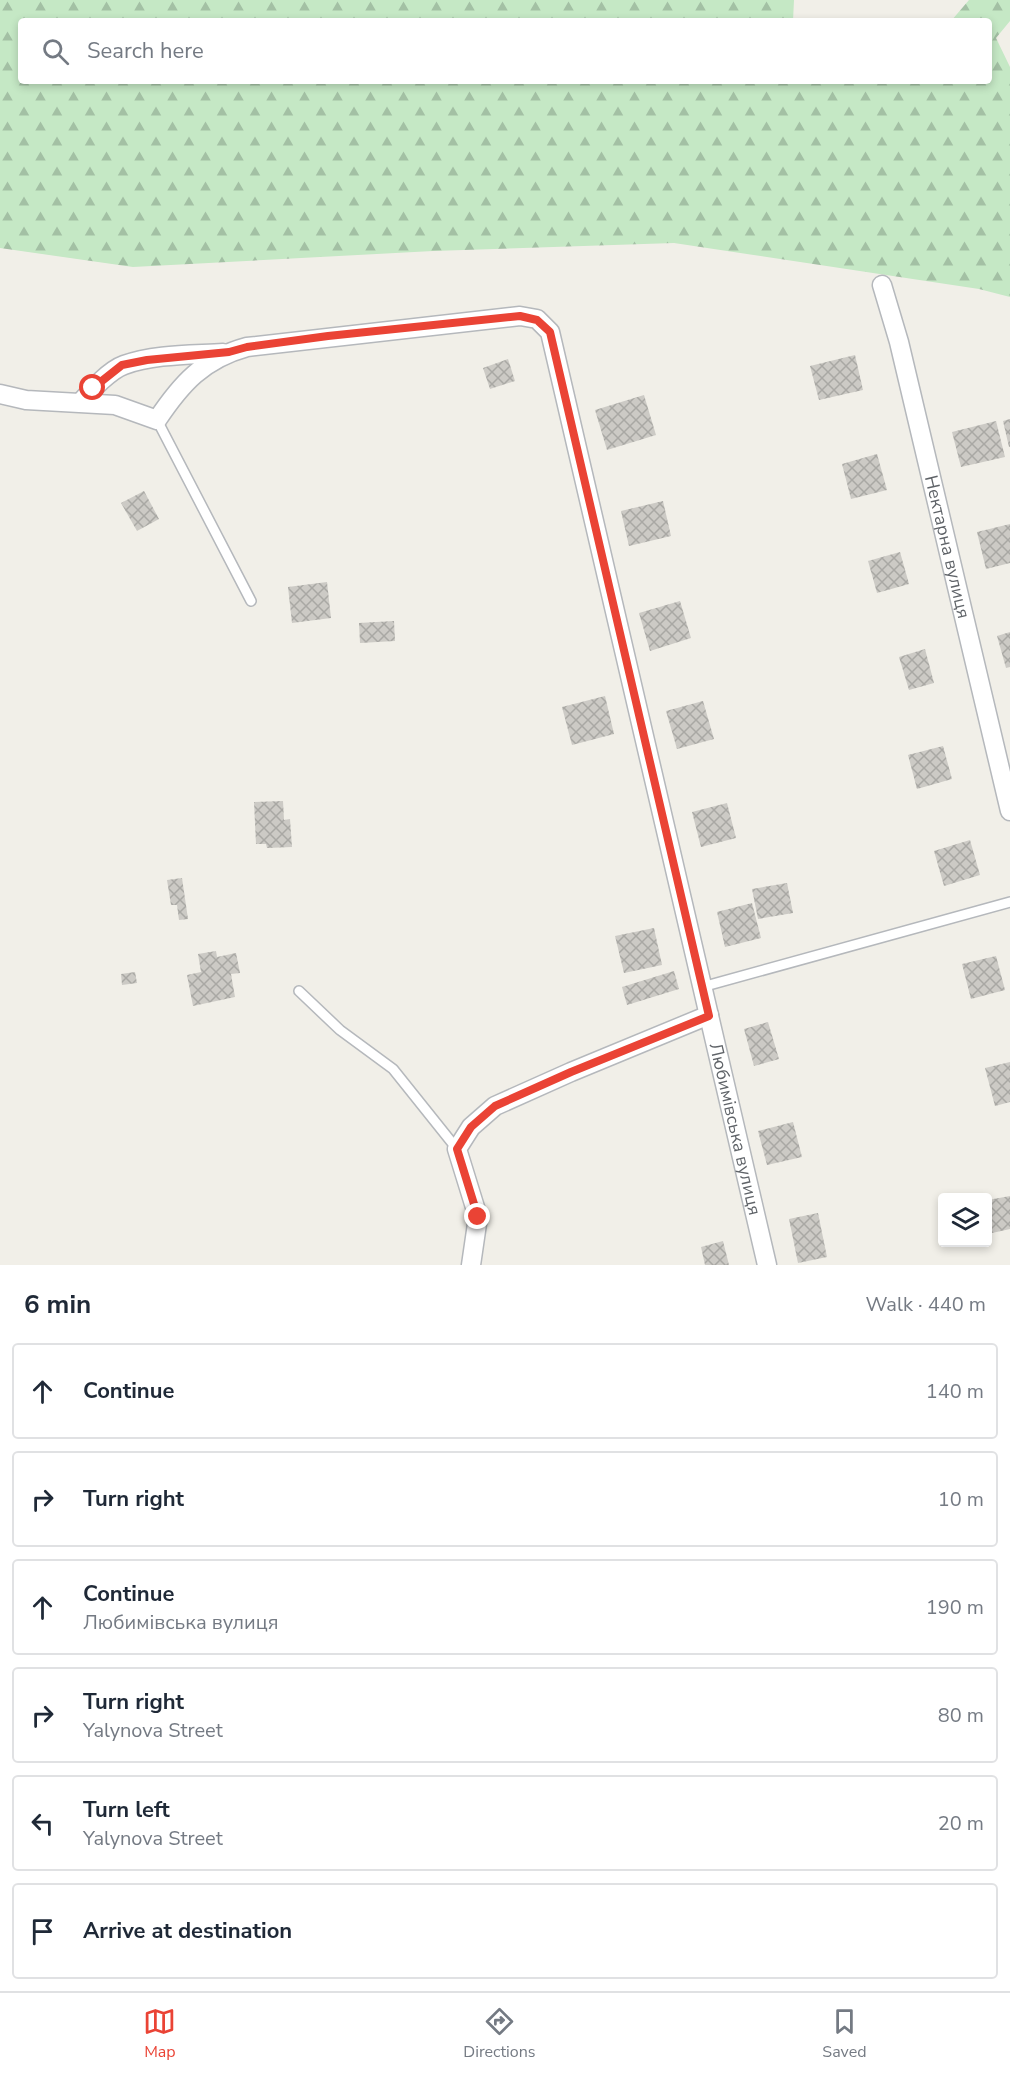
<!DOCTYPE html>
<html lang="en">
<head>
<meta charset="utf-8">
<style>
	:root { --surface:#fff; --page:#f2f2f3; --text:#1f2937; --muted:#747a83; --line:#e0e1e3; --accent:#ea4335 }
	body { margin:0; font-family:"Nunito Sans",sans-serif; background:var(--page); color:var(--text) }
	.controls { position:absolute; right:18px; bottom:18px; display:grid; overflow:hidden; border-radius:6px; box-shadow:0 3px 9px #0003 }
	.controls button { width:54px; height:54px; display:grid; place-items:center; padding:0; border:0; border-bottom:2px solid var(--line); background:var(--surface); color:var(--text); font:30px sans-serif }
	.stop { position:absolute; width:18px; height:18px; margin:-14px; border:4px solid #ea4335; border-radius:50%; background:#fff }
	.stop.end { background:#ea4335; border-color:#fff; box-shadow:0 2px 6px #0008 }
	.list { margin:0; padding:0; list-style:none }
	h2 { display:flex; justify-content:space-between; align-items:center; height:78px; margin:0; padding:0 24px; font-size:26px }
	h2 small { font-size:20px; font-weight:400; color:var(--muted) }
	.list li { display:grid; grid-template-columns:39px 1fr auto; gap:18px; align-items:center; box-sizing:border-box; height:96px; margin:0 12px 12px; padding:0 12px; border:2px solid var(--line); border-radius:6px }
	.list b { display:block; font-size:22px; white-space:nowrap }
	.list p { margin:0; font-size:20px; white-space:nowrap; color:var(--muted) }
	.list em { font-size:20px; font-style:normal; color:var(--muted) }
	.icon { flex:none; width:33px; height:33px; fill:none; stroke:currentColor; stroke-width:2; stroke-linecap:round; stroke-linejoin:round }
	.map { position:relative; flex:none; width:1010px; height:1265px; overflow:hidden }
	.search { position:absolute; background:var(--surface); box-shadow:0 3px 9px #0003; left:18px; right:18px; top:18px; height:66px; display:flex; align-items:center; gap:15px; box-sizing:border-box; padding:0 21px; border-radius:6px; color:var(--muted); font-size:22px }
	.sheet { height:726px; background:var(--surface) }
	nav { display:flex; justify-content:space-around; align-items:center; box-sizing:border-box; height:84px; border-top:2px solid var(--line); background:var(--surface); font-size:16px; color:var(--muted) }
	nav a { display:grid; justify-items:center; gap:3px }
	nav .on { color:var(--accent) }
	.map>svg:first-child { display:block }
</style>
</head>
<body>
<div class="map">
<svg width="1010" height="1265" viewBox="0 0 1010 1265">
	<defs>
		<pattern id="forest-firs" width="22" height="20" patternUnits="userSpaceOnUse" patternTransform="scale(1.5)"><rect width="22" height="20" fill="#c5e8c5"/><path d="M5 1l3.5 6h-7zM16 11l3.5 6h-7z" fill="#a3c0a4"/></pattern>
		<pattern id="building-cross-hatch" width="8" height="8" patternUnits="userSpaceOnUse" patternTransform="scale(1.5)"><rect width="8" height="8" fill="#cccac5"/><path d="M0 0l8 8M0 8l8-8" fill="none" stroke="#a9a8a4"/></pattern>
	</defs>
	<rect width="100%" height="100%" fill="#f1efe8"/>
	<polygon fill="url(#forest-firs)" points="0,0 794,0 793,21 21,21 21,81 989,81 989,21 951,21 969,0 1010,0 1010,21 996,38 1010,67 1010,297 979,289 674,243 433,251 133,267 0,248"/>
	<g fill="url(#building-cross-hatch)">
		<polygon points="855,355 863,390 819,400 810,366"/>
		<polygon points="508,359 515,381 490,389 483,368"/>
		<polygon points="644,395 656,435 607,450 595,410"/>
		<polygon points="1010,419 1010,447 1009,447 1003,421"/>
		<polygon points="996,421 1005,457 961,467 952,432"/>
		<polygon points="877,454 887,490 851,499 842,464"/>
		<polygon points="144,491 159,519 137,531 121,503"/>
		<polygon points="663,501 671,536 629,546 621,511"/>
		<polygon points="1010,524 1010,563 986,569 977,532"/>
		<polygon points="900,552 909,584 877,593 868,561"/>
		<polygon points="327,582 331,618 292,623 288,587"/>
		<polygon points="680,601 691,638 650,651 639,613"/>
		<polygon points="394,621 395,641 360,643 359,623"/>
		<polygon points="1010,632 1010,667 1006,668 997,636"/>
		<polygon points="925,649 934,683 909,690 899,657"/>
		<polygon points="605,696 614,734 572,745 562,707"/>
		<polygon points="703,701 714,739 677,749 666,711"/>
		<polygon points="943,746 952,779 917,789 908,755"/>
		<polygon points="283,801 284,820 290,819 292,847 267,848 266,844 256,844 254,802"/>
		<polygon points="727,803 736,838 701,847 692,812"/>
		<polygon points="970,840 980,875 944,886 934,851"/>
		<polygon points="182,878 188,919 179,920 177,905 171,905 167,880"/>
		<polygon points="787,883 793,913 758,919 752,889"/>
		<polygon points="752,903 761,938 725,947 717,912"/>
		<polygon points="654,928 662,965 624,973 615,936"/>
		<polygon points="216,951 217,957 236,953 240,973 231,974 235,997 193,1006 187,975 201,972 198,954"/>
		<polygon points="996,956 1005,990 971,999 962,964"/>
		<polygon points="674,971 679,989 627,1005 622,987"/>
		<polygon points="135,972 137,983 122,985 121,974"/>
		<polygon points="768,1022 779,1059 754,1066 744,1029"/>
		<polygon points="1010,1062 1010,1102 995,1106 985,1068"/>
		<polygon points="793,1122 802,1157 767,1165 758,1131"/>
		<polygon points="1010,1196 1010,1229 992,1233 988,1212 988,1200"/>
		<polygon points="818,1213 827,1257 798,1263 789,1219"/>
		<polygon points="723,1241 729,1265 705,1265 701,1247"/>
	</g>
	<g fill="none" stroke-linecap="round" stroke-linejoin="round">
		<g stroke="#b5b8bc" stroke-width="12">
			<g id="lane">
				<polyline points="157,420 251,601"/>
				<polyline points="702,987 1010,902"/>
				<polyline points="299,991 340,1030 393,1069 457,1149"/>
			</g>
		</g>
		<g stroke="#b5b8bc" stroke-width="21">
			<g id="street">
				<path id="s1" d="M882,285L899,342L1010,811"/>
				<path id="s2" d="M0,394L26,400L115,405L157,420C181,384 203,359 247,347L520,316L537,319L550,332L767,1265"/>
				<path d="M81,402C91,390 110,370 124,365C154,354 191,355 223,353"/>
				<polyline points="471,1265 478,1217 457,1149 471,1127 495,1106 571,1072 709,1015"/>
			</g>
		</g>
		<use href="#lane" stroke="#fff" stroke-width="9"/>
		<use href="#street" stroke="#fff" stroke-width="18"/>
	</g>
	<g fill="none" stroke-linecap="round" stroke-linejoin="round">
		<polyline stroke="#ea4335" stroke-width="8" points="93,388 122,365 147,360 229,352 247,347 328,336 520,316 537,320 550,332 709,1016 571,1072 495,1106 471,1127 457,1149 478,1217"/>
	</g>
	<g text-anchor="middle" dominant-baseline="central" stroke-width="4.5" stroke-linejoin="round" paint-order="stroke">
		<g font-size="18" fill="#5f6368" stroke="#fff">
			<text stroke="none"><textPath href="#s1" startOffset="270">Нектарна вулиця</textPath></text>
			<text stroke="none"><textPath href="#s2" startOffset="1408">Любимівська вулиця</textPath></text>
		</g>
	</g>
</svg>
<div class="controls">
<button><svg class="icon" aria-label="layers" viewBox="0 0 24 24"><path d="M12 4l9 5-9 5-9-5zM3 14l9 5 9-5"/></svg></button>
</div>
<div class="stop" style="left:93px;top:388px"></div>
<div class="stop end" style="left:478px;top:1217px"></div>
<div class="search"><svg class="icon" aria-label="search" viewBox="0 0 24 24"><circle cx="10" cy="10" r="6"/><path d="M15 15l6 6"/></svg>Search here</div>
</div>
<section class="sheet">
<h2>6 min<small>Walk · 440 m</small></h2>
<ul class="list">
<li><svg class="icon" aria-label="ahead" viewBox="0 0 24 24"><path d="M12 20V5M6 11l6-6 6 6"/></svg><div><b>Continue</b></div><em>140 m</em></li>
<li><svg class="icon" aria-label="right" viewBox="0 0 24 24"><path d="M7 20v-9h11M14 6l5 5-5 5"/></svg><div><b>Turn right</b></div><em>10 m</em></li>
<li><svg class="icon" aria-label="ahead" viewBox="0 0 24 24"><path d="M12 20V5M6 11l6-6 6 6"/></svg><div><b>Continue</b><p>Любимівська вулиця</p></div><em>190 m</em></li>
<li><svg class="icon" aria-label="right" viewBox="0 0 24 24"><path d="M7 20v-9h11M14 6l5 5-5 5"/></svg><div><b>Turn right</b><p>Yalynova Street</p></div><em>80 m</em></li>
<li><svg class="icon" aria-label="left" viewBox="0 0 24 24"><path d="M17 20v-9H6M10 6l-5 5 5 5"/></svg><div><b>Turn left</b><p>Yalynova Street</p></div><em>20 m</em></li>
<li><svg class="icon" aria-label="arrive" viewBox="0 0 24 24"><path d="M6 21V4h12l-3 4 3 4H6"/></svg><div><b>Arrive at destination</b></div></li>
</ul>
</section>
<nav>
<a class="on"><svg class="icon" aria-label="map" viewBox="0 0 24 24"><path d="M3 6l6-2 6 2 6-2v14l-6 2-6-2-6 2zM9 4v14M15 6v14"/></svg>Map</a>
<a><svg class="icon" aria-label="directions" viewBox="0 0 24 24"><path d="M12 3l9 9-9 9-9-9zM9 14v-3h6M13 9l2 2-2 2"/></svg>Directions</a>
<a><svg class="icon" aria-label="saved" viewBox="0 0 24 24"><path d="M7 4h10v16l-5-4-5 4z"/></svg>Saved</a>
</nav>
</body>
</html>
